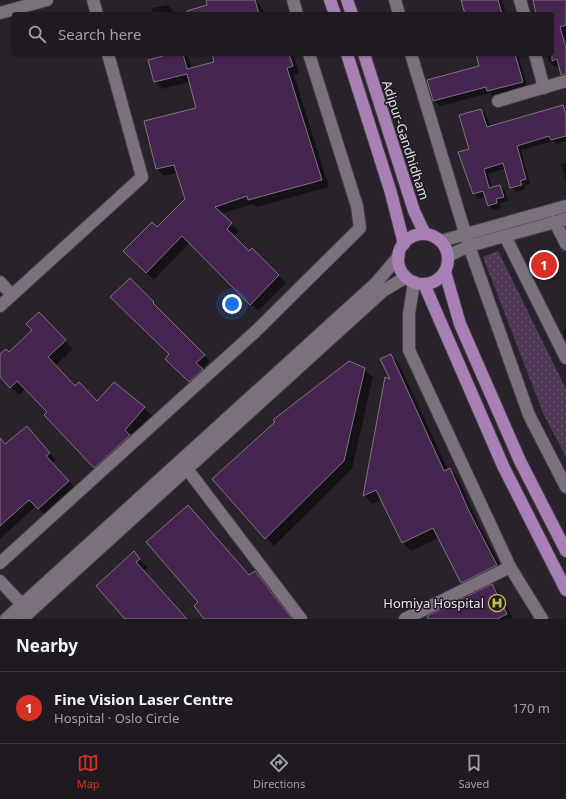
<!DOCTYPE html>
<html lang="en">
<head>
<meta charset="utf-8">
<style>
	:root { --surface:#1f1a20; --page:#272329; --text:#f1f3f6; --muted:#a1a1a5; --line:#3c383e; --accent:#d93025 }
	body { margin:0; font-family:"Noto Sans",sans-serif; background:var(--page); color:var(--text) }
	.you { position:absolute; left:232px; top:304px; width:14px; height:14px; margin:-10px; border:3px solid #fff; border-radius:50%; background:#1a73e8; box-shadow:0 0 0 6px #1a73e833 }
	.badge { display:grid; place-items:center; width:26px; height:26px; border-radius:50%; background:var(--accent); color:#fff; font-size:13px; font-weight:700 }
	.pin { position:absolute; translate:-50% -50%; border:2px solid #fff; box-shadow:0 1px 4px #0006 }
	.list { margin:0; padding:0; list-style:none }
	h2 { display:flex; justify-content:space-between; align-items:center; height:52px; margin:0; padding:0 16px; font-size:17px }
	h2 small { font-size:13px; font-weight:400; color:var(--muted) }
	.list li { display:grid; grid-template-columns:26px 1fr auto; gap:12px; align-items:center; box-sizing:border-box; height:72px; padding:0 16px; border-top:1px solid var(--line) }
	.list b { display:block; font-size:15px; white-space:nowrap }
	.list p { margin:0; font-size:13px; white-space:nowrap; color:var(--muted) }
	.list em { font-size:13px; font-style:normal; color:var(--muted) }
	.icon { flex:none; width:22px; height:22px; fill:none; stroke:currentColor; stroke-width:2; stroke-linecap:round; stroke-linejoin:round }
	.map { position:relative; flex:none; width:566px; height:619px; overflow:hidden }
	.search { position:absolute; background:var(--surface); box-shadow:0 1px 3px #0004; left:12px; right:12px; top:12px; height:44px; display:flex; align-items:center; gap:10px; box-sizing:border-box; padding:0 14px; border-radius:4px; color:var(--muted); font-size:15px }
	.sheet { height:124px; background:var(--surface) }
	nav { display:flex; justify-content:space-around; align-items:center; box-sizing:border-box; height:56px; border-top:1px solid var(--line); background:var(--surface); font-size:11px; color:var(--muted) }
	nav a { display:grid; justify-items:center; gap:2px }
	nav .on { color:var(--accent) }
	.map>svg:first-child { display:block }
</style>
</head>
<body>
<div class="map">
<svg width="566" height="619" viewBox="0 0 566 619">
	<defs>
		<pattern id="grass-dots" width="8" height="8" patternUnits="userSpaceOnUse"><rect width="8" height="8" fill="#4e3855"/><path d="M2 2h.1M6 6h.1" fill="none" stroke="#68546d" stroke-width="1.8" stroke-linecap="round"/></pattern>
	</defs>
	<rect width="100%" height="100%" fill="#29222b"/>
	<polygon fill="url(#grass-dots)" points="498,251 566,389 566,457 543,413 483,257"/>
	<g fill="#0007">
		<polygon points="209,0 256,0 266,14 182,14 209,6"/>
		<polygon points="468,0 502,0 506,14 466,14"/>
		<polygon points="534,0 566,0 566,75 560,66 555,67 549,61 547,54 552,54 552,14 537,14"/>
		<polygon points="168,5 175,14 153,14 152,8"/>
		<polygon points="167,54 185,54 189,59 192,69 216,62 213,54 293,54 299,73 294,75 329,187 257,207 253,204 221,214 239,231 233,237 249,252 252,250 286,283 258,311 190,242 154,280 125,251 157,228 186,200 177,173 164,176 157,169 145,122 198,109 190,82 162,89 155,82 149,60 168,56"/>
		<polygon points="477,54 518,54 528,87 493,96 490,93 440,106 434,101 428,81 480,66"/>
		<polygon points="563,106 566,109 566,141 556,144 553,141 521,150 530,184 524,185 526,189 516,192 511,187 506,168 488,174 492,188 500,186 505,190 508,201 500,203 501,208 493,210 488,206 486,196 478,199 474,194 459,153 470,149 481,110 486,114 490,127"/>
		<polygon points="566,163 566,182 561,164"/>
		<polygon points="547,251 552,255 559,271 543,278 539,274"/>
		<polygon points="130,279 210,361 202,370 208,376 196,387 166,359 171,354"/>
		<polygon points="39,314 73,349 55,366 75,387 97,403 144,408 152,416 102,475 26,388 19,395 0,375 0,356 9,354 34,330"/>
		<polygon points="566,329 566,339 562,331"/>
		<polygon points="391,355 399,364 448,470 450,469 458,478 477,521 505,574 470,591 462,582 439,538 411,551 403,543 382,499 372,504 364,495 392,381"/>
		<polygon points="349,362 364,369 373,377 352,469 274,546 213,479 276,423 274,420"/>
		<polygon points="34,434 56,460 52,463 75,488 46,515 36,506 0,539 0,449"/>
		<polygon points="196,515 250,576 255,572 263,581 294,619 205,619 200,603"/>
		<polygon points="134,553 148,568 144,571 187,619 126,619"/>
		<polygon points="492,585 501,594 513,619 429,619"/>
	</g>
	<g fill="#472551" stroke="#7d7480">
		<polygon points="206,0 255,0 259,14 187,14 187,11 207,5"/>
		<polygon points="461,0 498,0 502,14 465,14"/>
		<polygon points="533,0 566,0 566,25 560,27 566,48 566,74 561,75 557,59 552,61 552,14 536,14"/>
		<polygon points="170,54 183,54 187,69 214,62 212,54 289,54 293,66 287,68 322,180 248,200 247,196 215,207 232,223 227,229 249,251 252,248 279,275 250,305 182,236 146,273 123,251 152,222 157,227 185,199 174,165 156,169 144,121 196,108 187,74 154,82 148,60"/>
		<polygon points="476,54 515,54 523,82 487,91 486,87 433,101 427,80 479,66"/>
		<polygon points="563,105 566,114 566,136 551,140 549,136 517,146 526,179 520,181 522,185 510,188 503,163 484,169 489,188 500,185 504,197 496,199 497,203 488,206 483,191 473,194 458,152 469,149 459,115 481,109 487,127"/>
		<polygon points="548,250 555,267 538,275 530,258"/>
		<polygon points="130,278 154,302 153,303 205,355 196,363 203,369 189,382 165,359 169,354 110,297"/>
		<polygon points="39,312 66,340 48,357 75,386 79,382 97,401 114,382 145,407 125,430 130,435 94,468 44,415 47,412 17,381 10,388 0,377 0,354 6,349 9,352 32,330 26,324"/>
		<polygon points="391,354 444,471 450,468 469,511 497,565 461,583 433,528 402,543 376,490 363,496 385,377 390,379 380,359"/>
		<polygon points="349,361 365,368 344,461 265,539 212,479 275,422 273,420"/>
		<polygon points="27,426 50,453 46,456 69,481 38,509 29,500 0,526 0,438 5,444"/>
		<polygon points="188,505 249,575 255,571 292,619 204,619 194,606 198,602 146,542"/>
		<polygon points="134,551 140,559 136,562 187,619 125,619 96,586"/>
		<polygon points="492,584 507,614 497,619 428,619 427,616"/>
	</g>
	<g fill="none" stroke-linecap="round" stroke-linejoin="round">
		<g stroke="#453e47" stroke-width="14">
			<g id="minor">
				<polyline points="93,0 97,14"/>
				<polyline points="293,0 297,14"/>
				<polyline points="395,0 399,14"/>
				<polyline points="520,0 524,14"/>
				<polyline points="0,13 47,0"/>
				<polyline points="411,54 469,246 529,415 566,487"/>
				<polyline points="535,54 544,88"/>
				<polyline points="498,101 566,81"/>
				<polyline points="555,222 566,244"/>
				<polyline points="505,236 566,358"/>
				<polyline points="441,241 566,206"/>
				<polyline points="448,256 469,246 566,219"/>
				<polyline points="0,282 12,295"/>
				<polyline points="414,282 409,314 409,350 510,567 542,619"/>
				<polyline points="0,306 142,177 108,54"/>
				<polyline points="187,469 301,619"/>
				<polyline points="0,563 256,331 360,228 357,206 309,54"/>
				<polyline points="0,581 27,610"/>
				<polyline points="6,619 376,283 399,256"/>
				<polyline points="22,619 383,291 406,277"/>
				<polyline points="405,619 510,567"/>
			</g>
		</g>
		<g stroke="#453e47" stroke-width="14">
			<g id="major">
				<polyline points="330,0 335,14"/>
				<polyline points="347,0 352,14"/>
				<polyline points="347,54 391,193 404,244"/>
				<polyline points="364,54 414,211 425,234"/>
				<circle cx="423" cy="259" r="25"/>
				<polyline points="445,272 460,324 520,461 566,551"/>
				<polyline points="424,284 504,468 566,590"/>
			</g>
		</g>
		<use href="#minor" stroke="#7a717d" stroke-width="12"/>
		<use href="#major" stroke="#a880b5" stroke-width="12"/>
	</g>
	<defs>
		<g id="hospital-ring" transform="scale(0.9)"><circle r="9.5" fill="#1f1822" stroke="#c1be40" stroke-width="1.5"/><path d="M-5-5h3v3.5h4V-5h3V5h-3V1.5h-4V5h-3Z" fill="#c1be40"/></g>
	</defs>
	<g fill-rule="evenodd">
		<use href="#hospital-ring" x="497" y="603"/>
	</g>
	<g text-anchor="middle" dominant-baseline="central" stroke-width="3" stroke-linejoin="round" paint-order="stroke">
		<g font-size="13" fill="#e6e1e8" stroke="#1f1822">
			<text transform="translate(406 140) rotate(72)">Adipur-Gandhidham</text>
		</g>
		<g font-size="13" fill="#e6e1e8" stroke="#1f1822" text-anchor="end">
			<text x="484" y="603">Homiya Hospital</text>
		</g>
	</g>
</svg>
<div class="you"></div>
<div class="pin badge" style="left:544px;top:265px">1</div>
<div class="search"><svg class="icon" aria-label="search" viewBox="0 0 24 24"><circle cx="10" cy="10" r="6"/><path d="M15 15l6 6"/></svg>Search here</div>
</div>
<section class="sheet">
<h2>Nearby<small></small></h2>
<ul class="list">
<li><span class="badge">1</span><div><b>Fine Vision Laser Centre</b><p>Hospital · Oslo Circle</p></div><em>170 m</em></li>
</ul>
</section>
<nav>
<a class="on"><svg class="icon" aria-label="map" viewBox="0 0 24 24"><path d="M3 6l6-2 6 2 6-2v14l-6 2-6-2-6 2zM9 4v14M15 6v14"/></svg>Map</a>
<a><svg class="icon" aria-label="directions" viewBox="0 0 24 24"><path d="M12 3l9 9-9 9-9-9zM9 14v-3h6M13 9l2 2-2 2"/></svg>Directions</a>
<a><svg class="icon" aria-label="saved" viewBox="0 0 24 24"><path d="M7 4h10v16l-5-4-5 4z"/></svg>Saved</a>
</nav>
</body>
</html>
